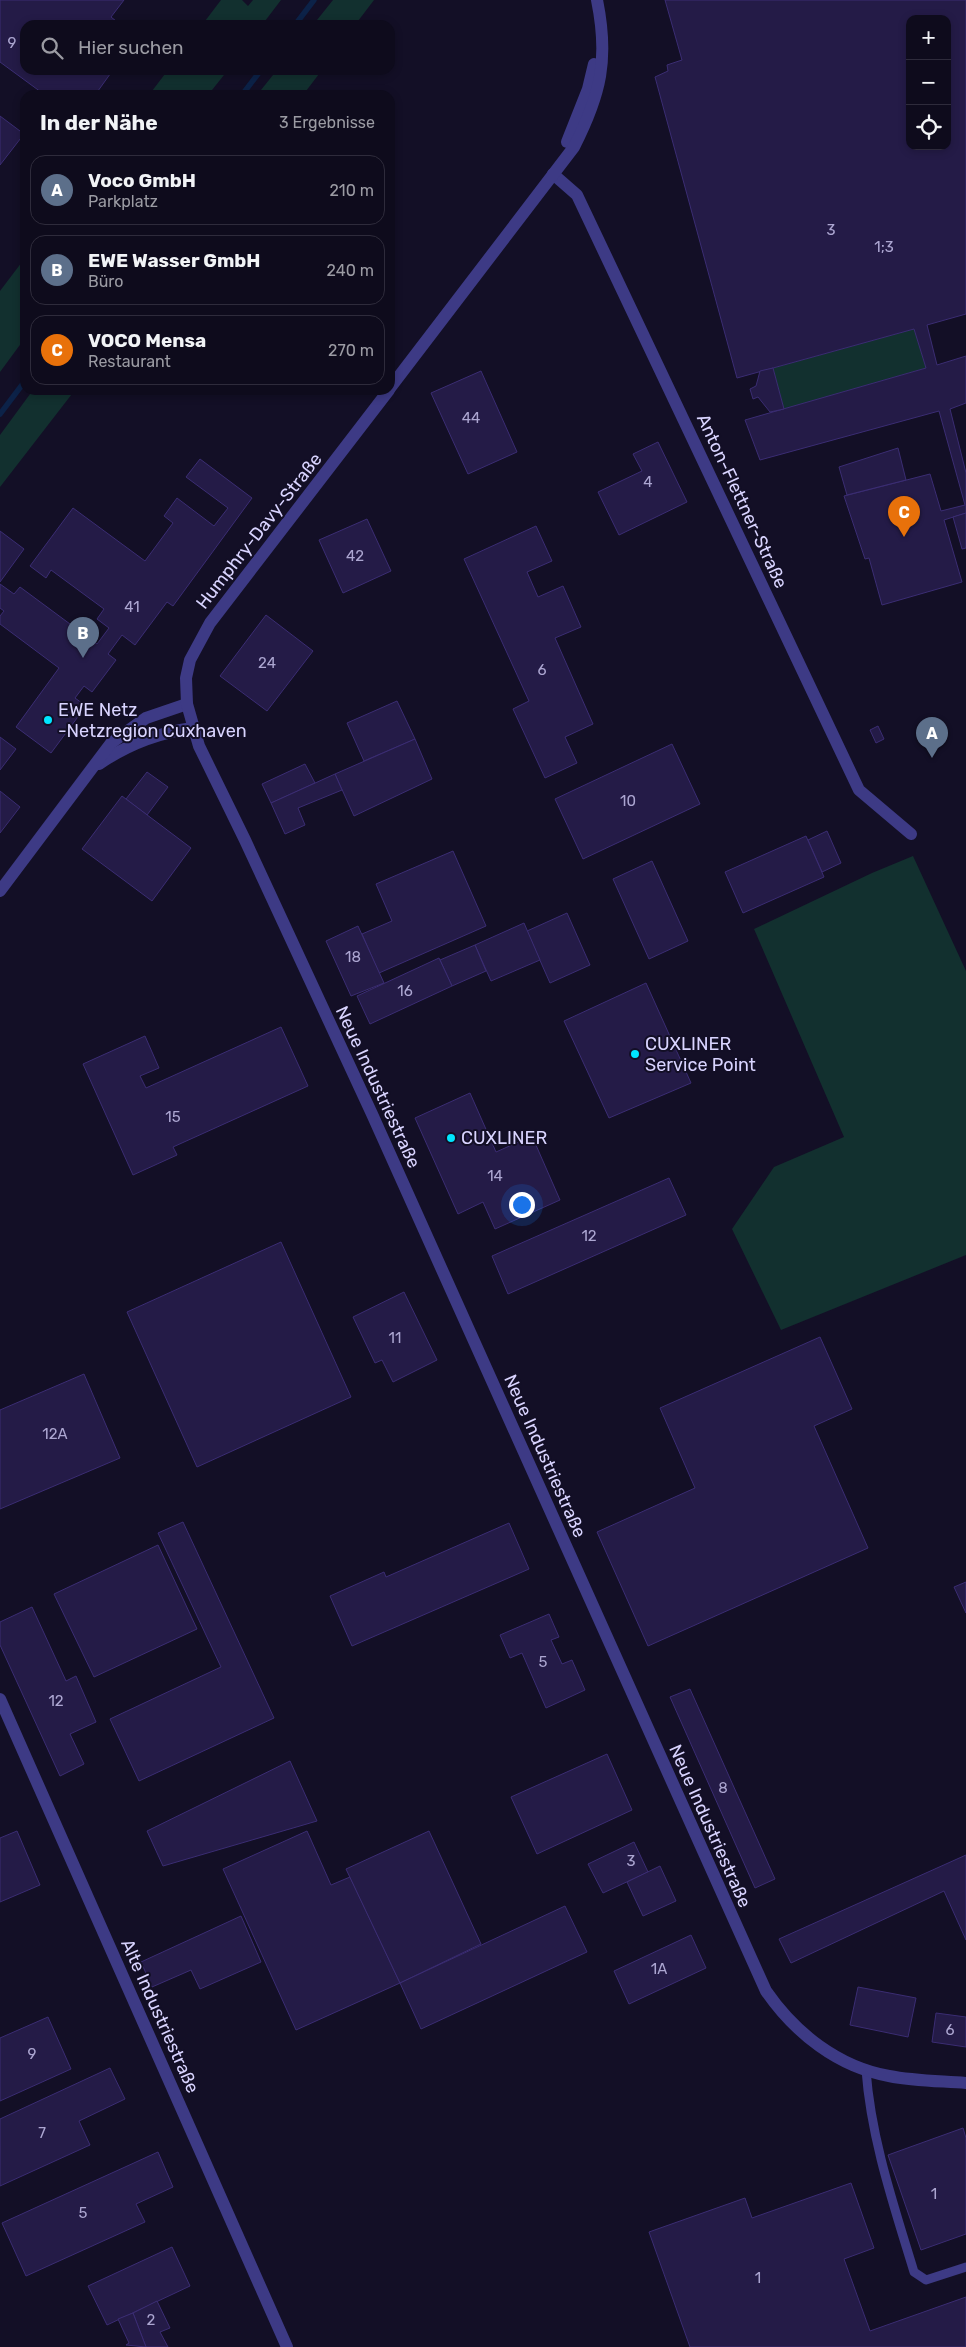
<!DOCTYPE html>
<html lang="de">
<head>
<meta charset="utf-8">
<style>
	:root { --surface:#0e0b1c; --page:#171425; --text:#f1f3f6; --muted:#9b9ba3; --line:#2e2b3b; --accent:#00e5ff }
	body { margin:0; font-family:Rubik,sans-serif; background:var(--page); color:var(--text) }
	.controls { position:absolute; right:15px; top:15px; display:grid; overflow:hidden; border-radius:10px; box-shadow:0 2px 8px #0003 }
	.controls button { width:45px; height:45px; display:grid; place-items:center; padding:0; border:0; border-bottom:1px solid var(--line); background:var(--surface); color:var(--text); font:25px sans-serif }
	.you { position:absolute; left:521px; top:1204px; width:18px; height:18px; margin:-12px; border:4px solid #fff; border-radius:50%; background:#1a73e8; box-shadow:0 0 0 8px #1a73e833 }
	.badge { display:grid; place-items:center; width:32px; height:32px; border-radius:50%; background:var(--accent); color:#fff; font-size:16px; font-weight:700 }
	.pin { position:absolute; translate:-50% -41px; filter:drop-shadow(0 1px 2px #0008) }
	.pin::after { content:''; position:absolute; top:26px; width:18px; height:15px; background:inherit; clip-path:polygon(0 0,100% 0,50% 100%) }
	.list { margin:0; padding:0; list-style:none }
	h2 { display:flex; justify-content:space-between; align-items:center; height:65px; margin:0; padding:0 20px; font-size:21px }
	h2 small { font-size:16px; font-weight:400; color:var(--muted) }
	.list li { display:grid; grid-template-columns:32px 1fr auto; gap:15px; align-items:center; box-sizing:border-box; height:70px; margin:0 10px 10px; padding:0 10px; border:1px solid var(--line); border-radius:15px }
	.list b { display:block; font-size:19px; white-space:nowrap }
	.list p { margin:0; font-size:16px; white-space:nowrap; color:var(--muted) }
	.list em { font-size:16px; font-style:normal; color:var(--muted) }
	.icon { flex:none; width:28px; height:28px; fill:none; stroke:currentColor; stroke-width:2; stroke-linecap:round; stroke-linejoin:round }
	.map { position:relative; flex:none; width:966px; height:2347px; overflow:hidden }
	.search { position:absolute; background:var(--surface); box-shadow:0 2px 8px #0003; left:20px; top:20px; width:375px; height:55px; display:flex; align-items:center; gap:12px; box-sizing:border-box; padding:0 18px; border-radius:15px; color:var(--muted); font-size:19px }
	.panel { position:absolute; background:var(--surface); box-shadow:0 2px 8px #0003; left:20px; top:90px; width:375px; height:305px; border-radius:15px }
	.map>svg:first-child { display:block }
</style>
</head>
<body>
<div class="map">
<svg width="966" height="2347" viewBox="0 0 966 2347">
	<rect width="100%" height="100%" fill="#130f26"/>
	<g fill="#12302f">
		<polygon points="221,0 242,0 248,6 253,0 281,0 262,25 202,25"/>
		<polygon points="333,0 374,0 355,25 313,25"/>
		<polygon points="168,70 228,70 208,95 149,95"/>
		<polygon points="277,70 322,70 303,95 257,95"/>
		<polygon points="25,258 25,338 0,372 0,291"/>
		<polygon points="914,329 926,368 784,409 773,368"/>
		<polygon points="33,390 75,390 0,487 0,435"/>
		<polygon points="913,856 966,971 966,1255 781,1330 732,1229 774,1167 844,1137 754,929 872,873"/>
	</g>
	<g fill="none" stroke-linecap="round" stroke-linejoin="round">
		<g stroke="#0c2248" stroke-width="5.5">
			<polyline points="295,25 314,0"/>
			<polyline points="242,95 261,70"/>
			<polyline points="0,414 25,381"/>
		</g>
	</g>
	<g fill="#241b47" stroke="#3b2d73" fill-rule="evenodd">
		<polygon points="0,0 124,0 111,17 121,25 25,25 25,70 113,70 95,95 45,95 0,62"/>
		<path d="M665,0H966V314L927,325L937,365L966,356V403L950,409L966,473V513L944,520L962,582L882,605L869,558L865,559L844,496L930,474L941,511L965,505L939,411L760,460L745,420L926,368L914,329L737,378L655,77L668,71L667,65L682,60ZM910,19H947V146H910Z"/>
		<polygon points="0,116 24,134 0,165"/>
		<polygon points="773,368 784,409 770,412 758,397 753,399 750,389 756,386 760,371"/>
		<polygon points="481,371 517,452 468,474 431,393"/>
		<polygon points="658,442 687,502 619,535 598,492 642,471 633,454"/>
		<polygon points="898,448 906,480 847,495 839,467"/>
		<polygon points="200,459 252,498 173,606 167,602 135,645 122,635 108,654 116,660 92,692 84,686 75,698 86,706 51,753 16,727 59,668 0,624 0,616 4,611 0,608 0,584 14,594 20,587 97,644 109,628 97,619 104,609 51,570 46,578 30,566 73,508 145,561 173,523 164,516 177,498 214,526 228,508 186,477"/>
		<polygon points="966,513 966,548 962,549 953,517"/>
		<polygon points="367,519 391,571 343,593 319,540"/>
		<polygon points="536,526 552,561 527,572 538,597 563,586 581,627 555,638 593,724 565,737 577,763 545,778 513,709 529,701 464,559"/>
		<polygon points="0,531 24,549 0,582"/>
		<polygon points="266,615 313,651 267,711 220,676"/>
		<polygon points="397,701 415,739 364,761 347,723"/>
		<polygon points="878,726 884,739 876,743 870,730"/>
		<polygon points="0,737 16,749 0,770"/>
		<polygon points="415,739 432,779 354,816 335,774"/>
		<polygon points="672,744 700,804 583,859 555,799"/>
		<polygon points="305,764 315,783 271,803 262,784"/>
		<polygon points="147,772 168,787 147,815 126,799"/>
		<polygon points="335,774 342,790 298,808 305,825 285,834 271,803"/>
		<polygon points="0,791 20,807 0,833"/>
		<polygon points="122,796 191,848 152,901 82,849"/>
		<polygon points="827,831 841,863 822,872 808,840"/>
		<polygon points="806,836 824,877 743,913 725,872"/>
		<polygon points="453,851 486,926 379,973 362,934 392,921 376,884"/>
		<polygon points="652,861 688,941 649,959 613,879"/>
		<polygon points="567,913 590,965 550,983 527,931"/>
		<polygon points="524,923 540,960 491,981 475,945"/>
		<polygon points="358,926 384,983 351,996 326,941"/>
		<polygon points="475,945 486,971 452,986 440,960"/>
		<polygon points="439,958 452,986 370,1024 357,996"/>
		<polygon points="646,983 691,1083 609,1118 564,1021"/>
		<polygon points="281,1027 308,1086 173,1147 177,1155 133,1175 83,1064 145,1036 159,1068 140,1076 146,1088"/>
		<polygon points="470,1093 496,1152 532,1136 560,1200 495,1229 483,1202 458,1214 415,1118"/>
		<polygon points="669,1178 686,1215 508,1294 492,1256"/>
		<polygon points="281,1242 351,1397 197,1467 127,1312"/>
		<polygon points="404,1292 437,1360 393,1382 382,1360 375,1363 353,1317"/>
		<polygon points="820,1337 852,1409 814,1426 868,1548 648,1646 597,1532 695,1488 660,1408"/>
		<polygon points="84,1374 120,1458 0,1509 0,1410"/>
		<polygon points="183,1522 274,1718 139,1781 110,1719 221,1667 158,1533"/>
		<polygon points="509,1523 529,1569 352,1646 330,1596 384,1572 386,1577"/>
		<polygon points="158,1545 197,1629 94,1677 54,1594"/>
		<polygon points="966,1582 966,1613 954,1587"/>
		<polygon points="32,1607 66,1681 76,1676 96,1722 70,1734 84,1764 60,1776 0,1645 0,1622"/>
		<polygon points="549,1614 559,1637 551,1640 562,1664 572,1660 585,1690 546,1708 522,1653 510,1658 500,1635"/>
		<polygon points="690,1689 775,1879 755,1888 670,1697"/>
		<polygon points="607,1754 632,1810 537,1854 511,1797"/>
		<polygon points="290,1761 317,1821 163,1866 147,1831"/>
		<polygon points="17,1831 40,1885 0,1902 0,1838"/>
		<polygon points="307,1831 331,1885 350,1877 400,1983 296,2030 223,1869"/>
		<polygon points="429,1831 481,1944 400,1983 346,1869"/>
		<polygon points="634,1842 648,1872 603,1893 588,1864"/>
		<polygon points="966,1855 966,1940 944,1891 791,1963 779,1939"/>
		<polygon points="660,1866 676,1901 643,1916 627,1882"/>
		<polygon points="565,1906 587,1952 421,2029 400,1983"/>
		<polygon points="241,1916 261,1962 200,1989 191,1970 152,1987 141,1962"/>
		<polygon points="691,1935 706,1968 629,2004 614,1971"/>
		<polygon points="858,1987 916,1998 908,2037 850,2025"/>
		<polygon points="936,2013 966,2017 966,2047 932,2042"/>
		<polygon points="48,2017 71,2069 0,2101 0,2038"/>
		<polygon points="110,2068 125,2099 79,2121 90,2145 0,2186 0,2119"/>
		<polygon points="963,2128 966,2138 966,2234 921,2250 888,2155"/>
		<polygon points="158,2152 173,2187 136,2204 145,2222 26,2276 2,2223"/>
		<polygon points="851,2183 874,2248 844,2259 870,2331 966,2297 966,2347 690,2347 649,2232 745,2198 752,2218"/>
		<polygon points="172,2247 190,2286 107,2325 88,2286"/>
		<polygon points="157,2301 170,2328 160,2332 168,2347 146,2347 133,2313"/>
		<polygon points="133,2313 146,2347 126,2345 129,2343 118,2319"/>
	</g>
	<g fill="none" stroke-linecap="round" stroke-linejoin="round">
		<path stroke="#3d3a85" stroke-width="9" d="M866,2070C871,2139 894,2206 914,2272L926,2280L966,2267"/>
		<g stroke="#3d3a85" stroke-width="12">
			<polyline points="553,174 577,195 859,790 911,834"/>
			<path d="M99,764C128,744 157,733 192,728"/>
			<polyline points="0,891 111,743 146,718 187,704"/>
			<polyline points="0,1699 287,2347"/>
		</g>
		<g stroke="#3d3a85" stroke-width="12">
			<polyline points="567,142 588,89 594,64"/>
			<path d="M390,388L574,147C601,94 609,59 597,0"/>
			<path d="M389,390L210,623L190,660L186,678L187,704L199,746L245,840L372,1114L766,1991C795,2033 838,2067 889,2076C914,2081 941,2081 966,2083"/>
		</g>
	</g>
	<g fill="#00e5ff" stroke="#130f26" stroke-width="2">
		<circle cx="48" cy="720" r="5"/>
		<circle cx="635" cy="1054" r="5"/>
		<circle cx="451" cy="1138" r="5"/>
	</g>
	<g text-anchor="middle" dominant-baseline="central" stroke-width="4" stroke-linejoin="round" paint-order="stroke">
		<g font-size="15" fill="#aca6d1">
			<text x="12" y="43">9</text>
			<text x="831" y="230">3</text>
			<text x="884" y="247">1;3</text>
			<text x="471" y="418">44</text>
			<text x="648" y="482">4</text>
			<text x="355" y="556">42</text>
			<text x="132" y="607">41</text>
			<text x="267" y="663">24</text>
			<text x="542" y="670">6</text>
			<text x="628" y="801">10</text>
			<text x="353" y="957">18</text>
			<text x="405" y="991">16</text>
			<text x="173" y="1117">15</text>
			<text x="495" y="1176">14</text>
			<text x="589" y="1236">12</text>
			<text x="395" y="1338">11</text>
			<text x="55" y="1434">12A</text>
			<text x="543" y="1662">5</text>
			<text x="56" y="1701">12</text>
			<text x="723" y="1788">8</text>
			<text x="631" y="1861">3</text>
			<text x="659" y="1969">1A</text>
			<text x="950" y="2030">6</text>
			<text x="32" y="2054">9</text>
			<text x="42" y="2133">7</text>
			<text x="934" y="2194">1</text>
			<text x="83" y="2213">5</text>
			<text x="758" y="2278">1</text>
			<text x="151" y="2320">2</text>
		</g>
		<g font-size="18" fill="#d9d4ff" stroke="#130f26">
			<text transform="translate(742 501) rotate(65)">Anton-Flettner-Straße</text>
			<text transform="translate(259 531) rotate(-52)">Humphry-Davy-Straße</text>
			<text transform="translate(378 1087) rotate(65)">Neue Industriestraße</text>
			<text transform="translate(545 1456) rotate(66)">Neue Industriestraße</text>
			<text transform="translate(710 1826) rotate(66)">Neue Industriestraße</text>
			<text transform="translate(160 2016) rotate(66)">Alte Industriestraße</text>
		</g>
		<g font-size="18" fill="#d9d4ff" stroke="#130f26" text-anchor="start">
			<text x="58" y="710">EWE Netz<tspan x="58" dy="21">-Netzregion Cuxhaven</tspan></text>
			<text x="645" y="1044">CUXLINER<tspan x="645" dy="21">Service Point</tspan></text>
			<text x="461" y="1138">CUXLINER</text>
		</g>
	</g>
</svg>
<div class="controls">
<button>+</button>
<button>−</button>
<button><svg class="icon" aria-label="locate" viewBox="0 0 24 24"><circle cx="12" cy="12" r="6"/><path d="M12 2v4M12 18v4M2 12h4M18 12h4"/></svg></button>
</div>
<div class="you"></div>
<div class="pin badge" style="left:932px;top:758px;background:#5c6f8a">A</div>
<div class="pin badge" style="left:83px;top:658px;background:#5c6f8a">B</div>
<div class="pin badge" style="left:904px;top:537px;background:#e8710a">C</div>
<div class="search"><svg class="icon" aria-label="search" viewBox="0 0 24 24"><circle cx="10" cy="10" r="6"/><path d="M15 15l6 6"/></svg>Hier suchen</div>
<section class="panel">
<h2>In der Nähe<small>3 Ergebnisse</small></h2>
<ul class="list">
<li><span class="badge" style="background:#5c6f8a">A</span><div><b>Voco GmbH</b><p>Parkplatz</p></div><em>210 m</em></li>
<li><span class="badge" style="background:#5c6f8a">B</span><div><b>EWE Wasser GmbH</b><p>Büro</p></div><em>240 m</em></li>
<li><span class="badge" style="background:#e8710a">C</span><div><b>VOCO Mensa</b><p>Restaurant</p></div><em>270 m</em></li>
</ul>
</section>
</div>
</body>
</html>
